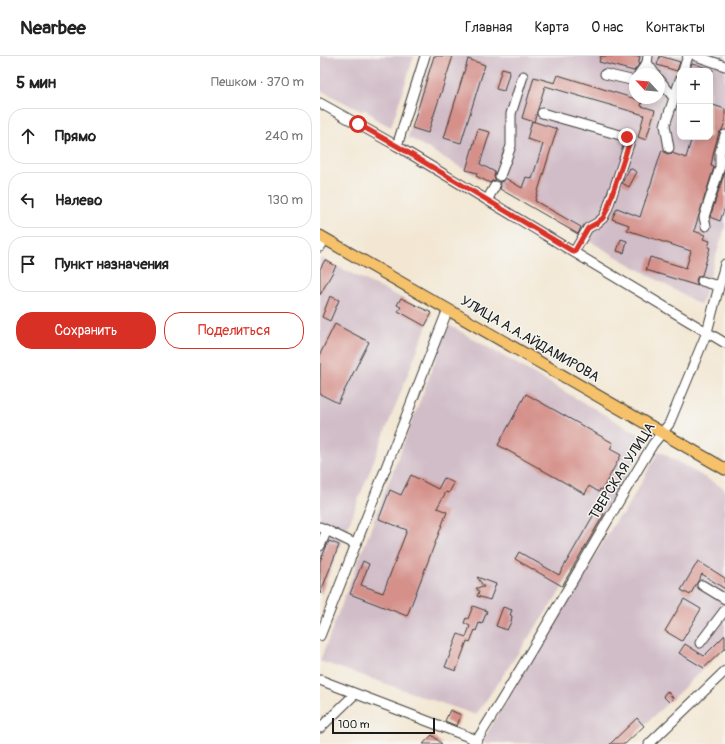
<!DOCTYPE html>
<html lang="ru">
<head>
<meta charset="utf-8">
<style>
	:root { --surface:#fff; --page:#f6f6f6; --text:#222; --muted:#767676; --line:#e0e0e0; --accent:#d93025 }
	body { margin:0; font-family:Pangolin,sans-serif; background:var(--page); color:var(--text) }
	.controls { position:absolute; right:12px; top:12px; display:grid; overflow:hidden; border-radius:8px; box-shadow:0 2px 10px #0003 }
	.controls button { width:36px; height:36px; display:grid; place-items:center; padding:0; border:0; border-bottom:1px solid var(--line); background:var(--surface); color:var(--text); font:20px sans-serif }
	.compass { position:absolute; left:309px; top:12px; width:36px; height:36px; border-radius:50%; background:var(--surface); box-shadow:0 2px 10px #0003; rotate:296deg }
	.scale { position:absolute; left:12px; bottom:10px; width:103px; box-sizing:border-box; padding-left:4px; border:2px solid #1c1c1c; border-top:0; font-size:11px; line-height:14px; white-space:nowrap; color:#1c1c1c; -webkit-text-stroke:3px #f6f6f2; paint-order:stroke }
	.stop { position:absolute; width:12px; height:12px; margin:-9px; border:3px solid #d93025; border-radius:50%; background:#fff }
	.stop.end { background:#d93025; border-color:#fff; box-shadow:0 1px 4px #0008 }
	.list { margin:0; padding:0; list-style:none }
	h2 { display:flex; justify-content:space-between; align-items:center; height:52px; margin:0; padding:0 16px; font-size:17px }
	h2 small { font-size:13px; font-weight:400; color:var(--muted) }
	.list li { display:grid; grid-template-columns:26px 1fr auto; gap:12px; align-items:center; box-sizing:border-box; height:56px; margin:0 8px 8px; padding:0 8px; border:1px solid var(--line); border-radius:16px }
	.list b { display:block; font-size:15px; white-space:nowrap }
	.list em { font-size:13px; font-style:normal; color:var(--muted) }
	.actions { display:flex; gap:8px; padding:12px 16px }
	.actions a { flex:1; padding:9px 0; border:1px solid var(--accent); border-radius:16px; text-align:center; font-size:14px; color:var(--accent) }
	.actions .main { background:var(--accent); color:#fff }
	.icon { flex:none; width:22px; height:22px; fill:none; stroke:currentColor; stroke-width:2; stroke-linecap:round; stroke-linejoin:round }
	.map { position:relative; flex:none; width:405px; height:688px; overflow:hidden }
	header { display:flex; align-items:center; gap:24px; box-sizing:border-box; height:56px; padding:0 20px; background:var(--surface); border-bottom:1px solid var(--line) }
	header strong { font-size:19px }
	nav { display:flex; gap:22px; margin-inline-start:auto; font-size:14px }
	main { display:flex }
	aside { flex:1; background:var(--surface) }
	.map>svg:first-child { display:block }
</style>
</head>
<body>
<header>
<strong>Nearbee</strong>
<nav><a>Главная</a><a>Карта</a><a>О нас</a><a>Контакты</a></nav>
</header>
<main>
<aside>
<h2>5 мин<small>Пешком · 370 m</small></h2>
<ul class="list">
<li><svg class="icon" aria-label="ahead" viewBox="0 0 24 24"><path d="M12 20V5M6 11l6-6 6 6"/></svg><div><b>Прямо</b></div><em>240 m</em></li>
<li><svg class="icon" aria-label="left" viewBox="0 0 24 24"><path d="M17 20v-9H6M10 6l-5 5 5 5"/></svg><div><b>Налево</b></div><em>130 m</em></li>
<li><svg class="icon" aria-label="arrive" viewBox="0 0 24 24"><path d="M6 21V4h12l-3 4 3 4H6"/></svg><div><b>Пункт назначения</b></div></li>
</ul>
<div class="actions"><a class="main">Сохранить</a><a>Поделиться</a></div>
</aside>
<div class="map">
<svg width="405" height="688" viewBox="0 0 405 688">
	<rect width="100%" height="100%" fill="#f6f6f2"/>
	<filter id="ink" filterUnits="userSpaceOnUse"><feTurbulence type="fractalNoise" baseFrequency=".025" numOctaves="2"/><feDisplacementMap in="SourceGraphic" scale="8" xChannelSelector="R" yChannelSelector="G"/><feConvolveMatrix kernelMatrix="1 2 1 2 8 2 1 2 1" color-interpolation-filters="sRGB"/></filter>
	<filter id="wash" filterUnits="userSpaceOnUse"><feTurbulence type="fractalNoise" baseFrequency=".012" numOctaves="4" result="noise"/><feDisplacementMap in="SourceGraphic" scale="16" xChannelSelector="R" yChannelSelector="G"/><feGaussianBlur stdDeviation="0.9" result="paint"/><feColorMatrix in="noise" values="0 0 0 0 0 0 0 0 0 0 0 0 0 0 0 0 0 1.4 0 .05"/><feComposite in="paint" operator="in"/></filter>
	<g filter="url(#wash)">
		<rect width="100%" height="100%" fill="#f3e7d3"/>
		<g fill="#d1bdc8" fill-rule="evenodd">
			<polygon points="0,0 94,0 71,71 54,62 52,58 45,54 41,55 0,34"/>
			<path d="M112,0H405V171L381,249L88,81ZM360,15H390V81H360ZM315,18H339V42H315Z"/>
			<polygon points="0,202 112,257 0,541"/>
			<polygon points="129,269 327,383 243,531 156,659 0,605"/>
			<polygon points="339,395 405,433 405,592 305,688 161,687 299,460 303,459"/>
		</g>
		<g id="blocks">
			<g fill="#d5908a">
				<polygon points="114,0 133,0 108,77 92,72"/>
				<polygon points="281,0 320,0 318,10 314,15 279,6"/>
				<polygon points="340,0 360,6 357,15 337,9"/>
				<polygon points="148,3 165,9 141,87 124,82"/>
				<polygon points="372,7 393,14 393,15 369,15"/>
				<polygon points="182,12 190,14 184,35 176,33"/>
				<polygon points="238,19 322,45 321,50 335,54 326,84 318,81 324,59 225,30 214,66 202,62 214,21 235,27"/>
				<polygon points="390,48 405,53 405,66 402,74 399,77 394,94 391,110 394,111 374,175 385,179 383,183 390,185 388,191 390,192 382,219 378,220 376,224 378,230 326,214 330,201 366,212 371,195 307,174 309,169 292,163 297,152 320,161 342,94 347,98 352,97 366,102 372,81 390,81"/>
				<polygon points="212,65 237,73 215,145 261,171 258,178 180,133 181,130 179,126 184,125 185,122 202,132 206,121 212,123 223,88 207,83"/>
				<polygon points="158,73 170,76 160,108 175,116 174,121 176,124 172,125 170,127 156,120 157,117 146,114"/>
				<polygon points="310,112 317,116 309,131 302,127"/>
				<polygon points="405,115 405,151 400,165 390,161"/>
				<polygon points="301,183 307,185 304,197 297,195"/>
				<polygon points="5,204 16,210 0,239 0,213"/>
				<polygon points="10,240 19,244 10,265 2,261"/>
				<polygon points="81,242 112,257 105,270 78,255 81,251 77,249"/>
				<polygon points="15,268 49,286 18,347 0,338 0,298"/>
				<polygon points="206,338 293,387 290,393 301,399 282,434 280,433 279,436 269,430 265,438 178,389"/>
				<polygon points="91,419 118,433 124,422 134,427 129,437 126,436 117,452 127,456 87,560 30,538 43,505 49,508 41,529 63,537 87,474 59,463 70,434 81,439"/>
				<polygon points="277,453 284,458 242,530 195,503 199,496 239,519"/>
				<polygon points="9,485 19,489 0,538 0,505"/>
				<polygon points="378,505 405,522 405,533 382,518 370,539 361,534"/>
				<polygon points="157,521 176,528 170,544 157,540 159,536 156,532 164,531"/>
				<polygon points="364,543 381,553 362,585 345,575"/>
				<polygon points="153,550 167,555 162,568 159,567 156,575 155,574 150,586 147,585 136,615 125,611 138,578 146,581 150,570 144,567 146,562 148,563"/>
				<polygon points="183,551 192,554 190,559 192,560 191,566 187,574 176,570"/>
				<polygon points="405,579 405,592 384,612 359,597 365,588 384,600"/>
				<polygon points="347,635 353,642 349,646 343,640"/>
				<polygon points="130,654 141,659 137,670 125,665"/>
				<polygon points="317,662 324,670 305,688 290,688"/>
				<polygon points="112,679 122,688 103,688"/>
			</g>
		</g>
	</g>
	<g filter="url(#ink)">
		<use href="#blocks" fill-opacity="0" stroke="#3c3a37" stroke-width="1"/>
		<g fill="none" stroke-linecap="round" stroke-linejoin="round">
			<g stroke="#3c3a37" stroke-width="11">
				<g id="minor">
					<polyline points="328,0 327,7 335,18"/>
					<polyline points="376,0 405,10"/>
					<polyline points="363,15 368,0"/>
					<polyline points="285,18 315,25"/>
					<polyline points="319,18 327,7"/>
					<polyline points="339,23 354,42"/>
					<polyline points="0,47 77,90 405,287"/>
					<polyline points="222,57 307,81 310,85 287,154 283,162 277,167 268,172 254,196"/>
					<polyline points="77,90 105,0"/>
					<polyline points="349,92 345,69 360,24"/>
					<polyline points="180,120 191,90 191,58 203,20"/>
					<polyline points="167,144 175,130"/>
					<polyline points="386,170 384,161 400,111 400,96 405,79"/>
					<polyline points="0,191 5,183"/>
					<polyline points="382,225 398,230"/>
					<polyline points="0,471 35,488"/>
					<polyline points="0,490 7,474"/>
					<polyline points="382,529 405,543"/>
					<polyline points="0,580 128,253"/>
					<polyline points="380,587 405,554"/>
					<polyline points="0,624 157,684"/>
					<polyline points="0,672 35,638"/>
					<path d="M153,688L157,684C218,587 274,486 333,388L349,368L387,276L405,208"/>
					<polyline points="329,688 405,615"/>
				</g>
			</g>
			<g stroke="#3c3a37" stroke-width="13">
				<polyline id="major" points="0,180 405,413"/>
			</g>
			<use href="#minor" stroke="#fff" stroke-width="9"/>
			<use href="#major" stroke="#f5c16b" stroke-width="11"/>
		</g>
	</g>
	<g fill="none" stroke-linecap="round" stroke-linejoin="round" filter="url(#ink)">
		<polyline stroke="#d93025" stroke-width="5" points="38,68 77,90 254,196 268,172 277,167 283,162 287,154 310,85 307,81"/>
	</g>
	<g text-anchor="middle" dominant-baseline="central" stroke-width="3" stroke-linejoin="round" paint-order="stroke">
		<g font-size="14" fill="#1c1c1c" stroke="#f6f6f2">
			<text transform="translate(210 283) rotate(30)">УЛИЦА А.А.АЙДАМИРОВА</text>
			<text transform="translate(302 415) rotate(-58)">ТВЕРСКАЯ УЛИЦА</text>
		</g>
	</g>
</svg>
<div class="controls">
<button>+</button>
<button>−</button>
</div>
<svg class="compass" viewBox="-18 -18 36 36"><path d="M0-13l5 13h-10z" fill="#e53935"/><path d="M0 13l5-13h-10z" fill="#767676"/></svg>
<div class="scale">100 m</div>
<div class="stop" style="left:38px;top:68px"></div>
<div class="stop end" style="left:307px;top:81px"></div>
</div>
</main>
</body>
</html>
